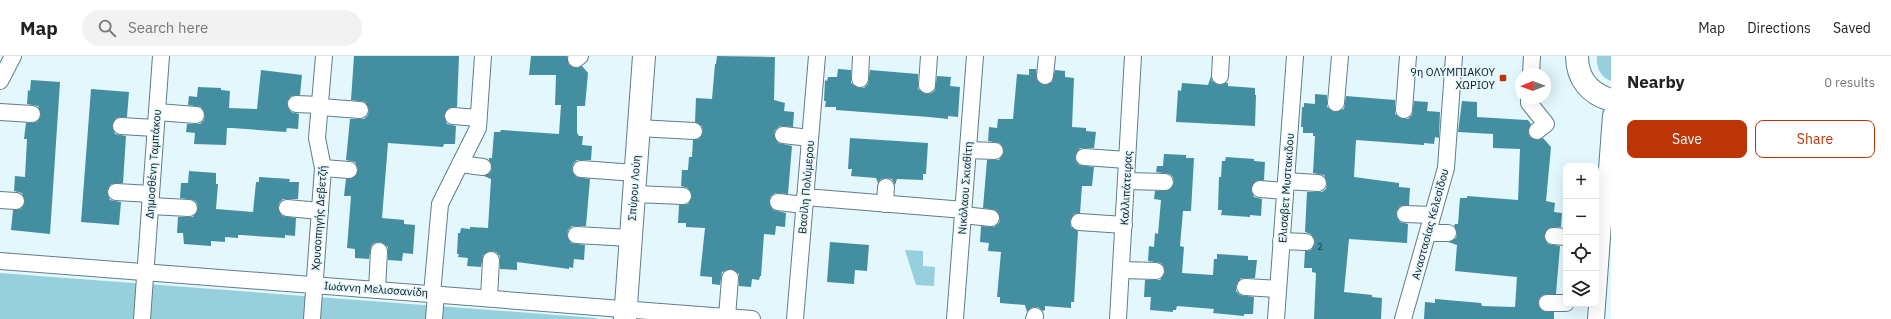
<!DOCTYPE html>
<html lang="en">
<head>
<meta charset="utf-8">
<style>
	:root { --surface:#fff; --page:#f2f2f2; --text:#222; --muted:#767676; --line:#e0e0e0; --accent:#bd3407 }
	body { margin:0; font-family:"IBM Plex Sans",sans-serif; background:var(--page); color:var(--text) }
	.controls { position:absolute; right:12px; bottom:12px; display:grid; overflow:hidden; border-radius:8px; box-shadow:0 4px 16px #0002 }
	.controls button { width:36px; height:36px; display:grid; place-items:center; padding:0; border:0; border-bottom:1px solid var(--line); background:var(--surface); color:var(--text); font:20px sans-serif }
	.compass { position:absolute; left:1515px; top:12px; width:36px; height:36px; border-radius:50%; background:var(--surface); box-shadow:0 4px 16px #0002; rotate:269deg }
	.list { margin:0; padding:0; list-style:none }
	h2 { display:flex; justify-content:space-between; align-items:center; height:52px; margin:0; padding:0 16px; font-size:17px }
	h2 small { font-size:13px; font-weight:400; color:var(--muted) }
	.actions { display:flex; gap:8px; padding:12px 16px }
	.actions a { flex:1; padding:9px 0; border:1px solid var(--accent); border-radius:8px; text-align:center; font-size:14px; color:var(--accent) }
	.actions .main { background:var(--accent); color:#fff }
	.icon { flex:none; width:22px; height:22px; fill:none; stroke:currentColor; stroke-width:2; stroke-linecap:round; stroke-linejoin:round }
	.map { position:relative; flex:none; width:1611px; height:263px; overflow:hidden }
	header { display:flex; align-items:center; gap:24px; box-sizing:border-box; height:56px; padding:0 20px; background:var(--surface); border-bottom:1px solid var(--line) }
	header strong { font-size:19px }
	nav { display:flex; gap:22px; margin-inline-start:auto; font-size:14px }
	.search { width:280px; height:36px; background:var(--page); display:flex; align-items:center; gap:10px; box-sizing:border-box; padding:0 14px; border-radius:22px; color:var(--muted); font-size:15px }
	main { display:flex }
	aside { flex:1; background:var(--surface) }
	.map>svg:first-child { display:block }
</style>
</head>
<body>
<header>
<strong>Map</strong>
<div class="search"><svg class="icon" aria-label="search" viewBox="0 0 24 24"><circle cx="10" cy="10" r="6"/><path d="M15 15l6 6"/></svg>Search here</div>
<nav><a>Map</a><a>Directions</a><a>Saved</a></nav>
</header>
<main>
<div class="map">
<svg width="1611" height="263" viewBox="0 0 1611 263">
	<rect width="100%" height="100%" fill="#e3f7fd"/>
	<g fill="#98cfdd">
		<path d="M1597,0H1611V25C1600,21 1596,11 1597,0Z"/>
		<polygon points="905,194 923,195 923,210 935,211 934,230 916,229"/>
		<polygon points="0,217 596,262 598,263 0,263"/>
	</g>
	<g fill="#438fa1">
		<polygon points="354,0 459,0 457,51 449,52 444,60 447,68 456,70 455,88 444,88 443,91 388,87 382,162 404,164 404,168 415,169 413,198 403,197 402,205 388,204 388,191 380,186 374,187 371,190 369,203 355,202 355,193 347,192 351,140 344,140 346,123 353,122 358,114 355,106 346,104 350,63 364,63 368,59 369,54 365,46 351,44"/>
		<polygon points="531,0 567,0 569,9 577,12 582,10 588,17 585,50 577,50 577,77 579,80 583,80 582,89 592,90 591,104 577,104 573,108 572,113 576,121 590,123 586,170 572,170 568,174 567,179 571,187 585,189 584,204 574,203 573,212 569,211 569,213 517,206 517,214 500,213 500,200 496,196 491,195 483,199 481,211 467,210 468,202 458,201 459,198 457,198 458,177 460,177 461,172 470,173 470,171 488,172 491,123 484,120 490,117 492,113 489,104 489,102 492,102 494,76 500,76 501,74 559,78 561,49 555,49 556,19 529,19"/>
		<polygon points="717,0 775,1 774,44 785,47 784,55 794,56 793,71 780,70 775,74 774,78 778,87 792,90 788,138 775,137 771,140 769,145 773,154 786,157 785,171 776,170 775,179 764,178 761,220 760,220 759,224 752,223 751,231 739,230 739,218 731,213 722,216 720,229 712,228 712,221 700,220 705,172 686,171 686,167 678,167 679,149 688,148 692,141 688,132 681,130 682,114 688,114 689,101 692,101 693,84 699,83 703,76 702,70 695,66 696,42 712,43 715,8 716,8"/>
		<polygon points="838,13 851,14 851,27 859,32 864,32 868,28 870,14 918,18 918,33 926,38 932,37 935,34 937,20 951,21 950,30 960,31 958,61 948,60 948,63 929,61 836,54 836,51 825,51 826,45 824,45 825,24 827,25 828,21 837,21"/>
		<polygon points="1029,13 1036,13 1037,24 1044,29 1052,26 1055,14 1065,15 1065,21 1074,22 1072,71 1086,72 1086,75 1096,76 1094,92 1080,92 1075,100 1076,105 1079,109 1094,111 1092,130 1082,130 1080,157 1074,158 1070,165 1071,171 1078,175 1074,246 1071,246 1071,252 1045,250 1045,254 1043,255 1038,251 1033,251 1027,256 1025,249 1000,247 1000,241 997,241 1001,196 988,195 989,187 980,186 981,170 994,171 999,167 1000,163 996,154 983,152 987,104 999,104 1004,96 1000,87 988,85 989,71 997,72 998,63 1013,63 1017,18 1029,19"/>
		<polygon points="261,14 302,19 300,39 291,40 287,47 291,56 299,58 298,73 287,72 286,76 232,72 227,72 226,89 194,88 195,77 186,76 187,68 200,68 204,64 205,59 201,51 188,49 189,40 197,41 198,31 221,32 221,34 230,35 229,52 257,53"/>
		<polygon points="1211,20 1212,25 1219,29 1226,27 1228,27 1228,30 1255,32 1255,39 1256,39 1255,70 1176,66 1178,34 1181,35 1182,27 1208,29"/>
		<polygon points="31,24 60,26 50,178 11,174 13,154 21,153 25,146 22,137 14,135 15,120 25,121 27,83 24,83 26,67 37,66 41,59 38,50 27,48 28,34 30,35"/>
		<polygon points="91,33 129,36 127,61 116,62 112,69 115,78 126,80 123,127 111,128 107,135 110,144 121,146 119,169 81,166"/>
		<polygon points="1315,38 1327,39 1327,51 1335,56 1344,53 1346,40 1395,44 1395,58 1403,63 1408,63 1412,59 1414,45 1428,46 1427,55 1440,56 1439,82 1435,81 1434,88 1424,87 1424,89 1356,84 1354,121 1399,127 1399,131 1410,132 1409,149 1400,150 1396,157 1400,166 1408,168 1407,187 1349,183 1344,236 1372,239 1372,241 1382,242 1381,263 1314,263 1316,217 1312,216 1312,212 1304,212 1305,195 1311,194 1315,187 1311,178 1305,176 1307,136 1322,136 1326,133 1327,127 1324,119 1313,117 1315,80 1313,80 1313,77 1303,77 1303,71 1301,71 1302,51 1304,51 1304,47 1315,48"/>
		<polygon points="1462,45 1477,46 1477,61 1528,64 1531,68 1528,76 1530,81 1538,84 1543,82 1551,91 1546,145 1555,147 1554,156 1562,157 1561,171 1549,172 1544,180 1548,188 1560,190 1556,238 1543,239 1539,243 1538,247 1543,255 1554,256 1554,263 1424,263 1425,246 1435,247 1435,243 1481,247 1482,250 1515,251 1517,221 1455,215 1457,189 1448,186 1456,182 1457,177 1454,170 1455,168 1458,168 1460,142 1467,142 1467,140 1518,144 1520,93 1493,92 1493,78 1458,76"/>
		<polygon points="850,82 928,87 926,118 923,118 923,124 897,123 895,129 892,123 887,122 881,123 878,127 876,122 851,120 852,113 848,113"/>
		<polygon points="1164,98 1186,99 1186,102 1194,102 1191,155 1183,155 1180,190 1184,191 1182,217 1213,219 1214,203 1217,203 1217,198 1248,200 1248,204 1257,204 1255,222 1241,222 1236,230 1236,235 1240,239 1254,241 1253,258 1244,258 1244,260 1213,257 1214,253 1177,250 1176,254 1173,254 1173,256 1150,254 1151,241 1144,241 1145,224 1160,224 1165,216 1164,211 1161,207 1148,205 1149,190 1154,191 1155,177 1158,178 1161,144 1154,143 1155,135 1169,134 1174,127 1173,121 1170,118 1156,116 1157,110 1163,110"/>
		<polygon points="1226,101 1254,103 1254,105 1265,106 1264,124 1256,125 1251,133 1254,141 1262,143 1261,160 1250,159 1250,161 1221,159 1222,154 1218,154 1219,121 1221,121 1222,105 1225,105"/>
		<polygon points="189,115 216,117 216,128 218,128 216,153 253,156 256,126 259,126 259,121 290,123 289,126 299,126 298,143 283,143 279,147 278,152 282,160 296,162 295,180 285,179 285,182 241,179 238,179 238,182 225,181 225,186 211,185 211,190 184,188 183,177 177,177 178,161 193,161 198,153 197,147 194,144 180,142 181,127 188,127"/>
		<polygon points="830,186 869,189 867,215 855,214 854,228 827,226"/>
	</g>
	<g fill="none" stroke-linecap="round" stroke-linejoin="round">
		<g stroke="#607e86" stroke-width="18">
			<g id="street">
				<polyline points="576,3 580,0"/>
				<polyline points="1531,18 1532,0"/>
				<polyline points="1045,20 1047,0"/>
				<polyline points="1220,20 1221,0"/>
				<polyline points="860,23 861,0"/>
				<polyline points="0,25 13,0"/>
				<polyline points="927,29 929,0"/>
				<polyline points="1529,42 1529,47 1546,68 1537,75"/>
				<polyline points="1336,47 1340,0"/>
				<polyline points="296,48 320,49"/>
				<polyline points="320,51 360,54"/>
				<polyline points="1404,54 1408,0"/>
				<polyline points="0,56 32,58"/>
				<polyline points="157,56 196,59"/>
				<polyline points="453,60 478,62"/>
				<polyline points="121,70 155,72"/>
				<polyline points="638,72 694,75"/>
				<polyline points="783,79 810,82"/>
				<polyline points="968,94 995,95"/>
				<polyline points="1084,101 1127,104"/>
				<polyline points="460,108 483,111"/>
				<polyline points="323,112 349,114"/>
				<polyline points="581,113 635,117"/>
				<polyline points="1126,125 1165,126"/>
				<polyline points="1286,125 1318,127"/>
				<polyline points="1260,133 1285,135"/>
				<polyline points="116,136 151,138"/>
				<polyline points="634,138 683,140"/>
				<polyline points="805,141 964,154"/>
				<polyline points="0,144 16,145"/>
				<polyline points="778,146 804,149"/>
				<polyline points="885,148 886,131"/>
				<polyline points="150,150 189,152"/>
				<polyline points="287,152 320,155"/>
				<polyline points="1405,158 1432,159"/>
				<polyline points="963,159 991,162"/>
				<polyline points="1079,166 1124,169"/>
				<polyline points="1428,177 1448,177"/>
				<polyline points="576,179 630,182"/>
				<polyline points="1553,180 1566,181"/>
				<polyline points="1281,185 1306,186"/>
				<polyline points="0,205 752,263"/>
				<polyline points="1122,214 1156,215"/>
				<polyline points="1245,231 1278,233"/>
				<polyline points="377,234 379,195"/>
				<polyline points="432,238 440,148 478,72 483,0"/>
				<polyline points="489,242 491,204"/>
				<polyline points="1547,247 1566,247"/>
				<polyline points="727,261 730,222"/>
				<polyline points="142,263 161,0"/>
				<polyline points="312,263 323,112 317,82 324,0"/>
				<polyline points="434,263 436,238"/>
				<polyline points="795,263 817,0"/>
				<polyline points="955,263 975,0"/>
				<polyline points="1034,263 1035,260"/>
				<polyline points="1118,263 1133,0"/>
				<polyline points="1276,263 1295,0"/>
				<polyline points="1403,263 1446,112 1454,0"/>
				<polyline points="1596,263 1611,59"/>
			</g>
		</g>
		<g stroke="#607e86" stroke-width="24">
			<g id="secondary">
				<path d="M1577,0C1577,23 1590,38 1611,44"/>
				<polyline points="625,263 644,0"/>
			</g>
		</g>
		<use href="#street" stroke="#fff" stroke-width="16"/>
		<use href="#secondary" stroke="#fff" stroke-width="22"/>
	</g>
	<rect fill="#bd3407" stroke="#e3f7fd" stroke-width="1.5" x="1499" y="18" width="8" height="8" rx="2"/>
	<g text-anchor="middle" dominant-baseline="central" stroke-width="3" stroke-linejoin="round" paint-order="stroke">
		<g font-size="9" fill="#1a363d">
			<text x="1320" y="190">2</text>
		</g>
		<g font-size="11" fill="#0d191c" stroke="#e3f7fd" text-anchor="end">
			<text x="1495" y="16">9η ΟΛΥΜΠΙΑΚΟΥ<tspan x="1495" dy="13">ΧΩΡΙΟΥ</tspan></text>
		</g>
		<g font-size="11" fill="#0d191c" stroke="#e3f7fd">
			<text transform="translate(153 108) rotate(-86)">Δημοσθένη Ταμπάκου</text>
			<text transform="translate(806 131) rotate(-85)">Βασίλη Πολύμερου</text>
			<text transform="translate(634 132) rotate(-86)">Σπύρου Λούη</text>
			<text transform="translate(965 132) rotate(-86)">Νικόλαου Σκιαθίτη</text>
			<text transform="translate(1126 132) rotate(-87)">Καλλιπάτειρας</text>
			<text transform="translate(1286 132) rotate(-86)">Ελισαβετ Μυστακιδου</text>
			<text transform="translate(319 162) rotate(-86)">Χρυσοπηγής Δεβετζή</text>
			<text transform="translate(1430 168) rotate(-75)">Αναστασίας Κελεσίδου</text>
			<text transform="translate(376 233) rotate(4)">Ιωάννη Μελισσανίδη</text>
		</g>
	</g>
</svg>
<div class="controls">
<button>+</button>
<button>−</button>
<button><svg class="icon" aria-label="locate" viewBox="0 0 24 24"><circle cx="12" cy="12" r="6"/><path d="M12 2v4M12 18v4M2 12h4M18 12h4"/></svg></button>
<button><svg class="icon" aria-label="layers" viewBox="0 0 24 24"><path d="M12 4l9 5-9 5-9-5zM3 14l9 5 9-5"/></svg></button>
</div>
<svg class="compass" viewBox="-18 -18 36 36"><path d="M0-13l5 13h-10z" fill="#e53935"/><path d="M0 13l5-13h-10z" fill="#767676"/></svg>
</div>
<aside>
<h2>Nearby<small>0 results</small></h2>
<ul class="list">
</ul>
<div class="actions"><a class="main">Save</a><a>Share</a></div>
</aside>
</main>
</body>
</html>
